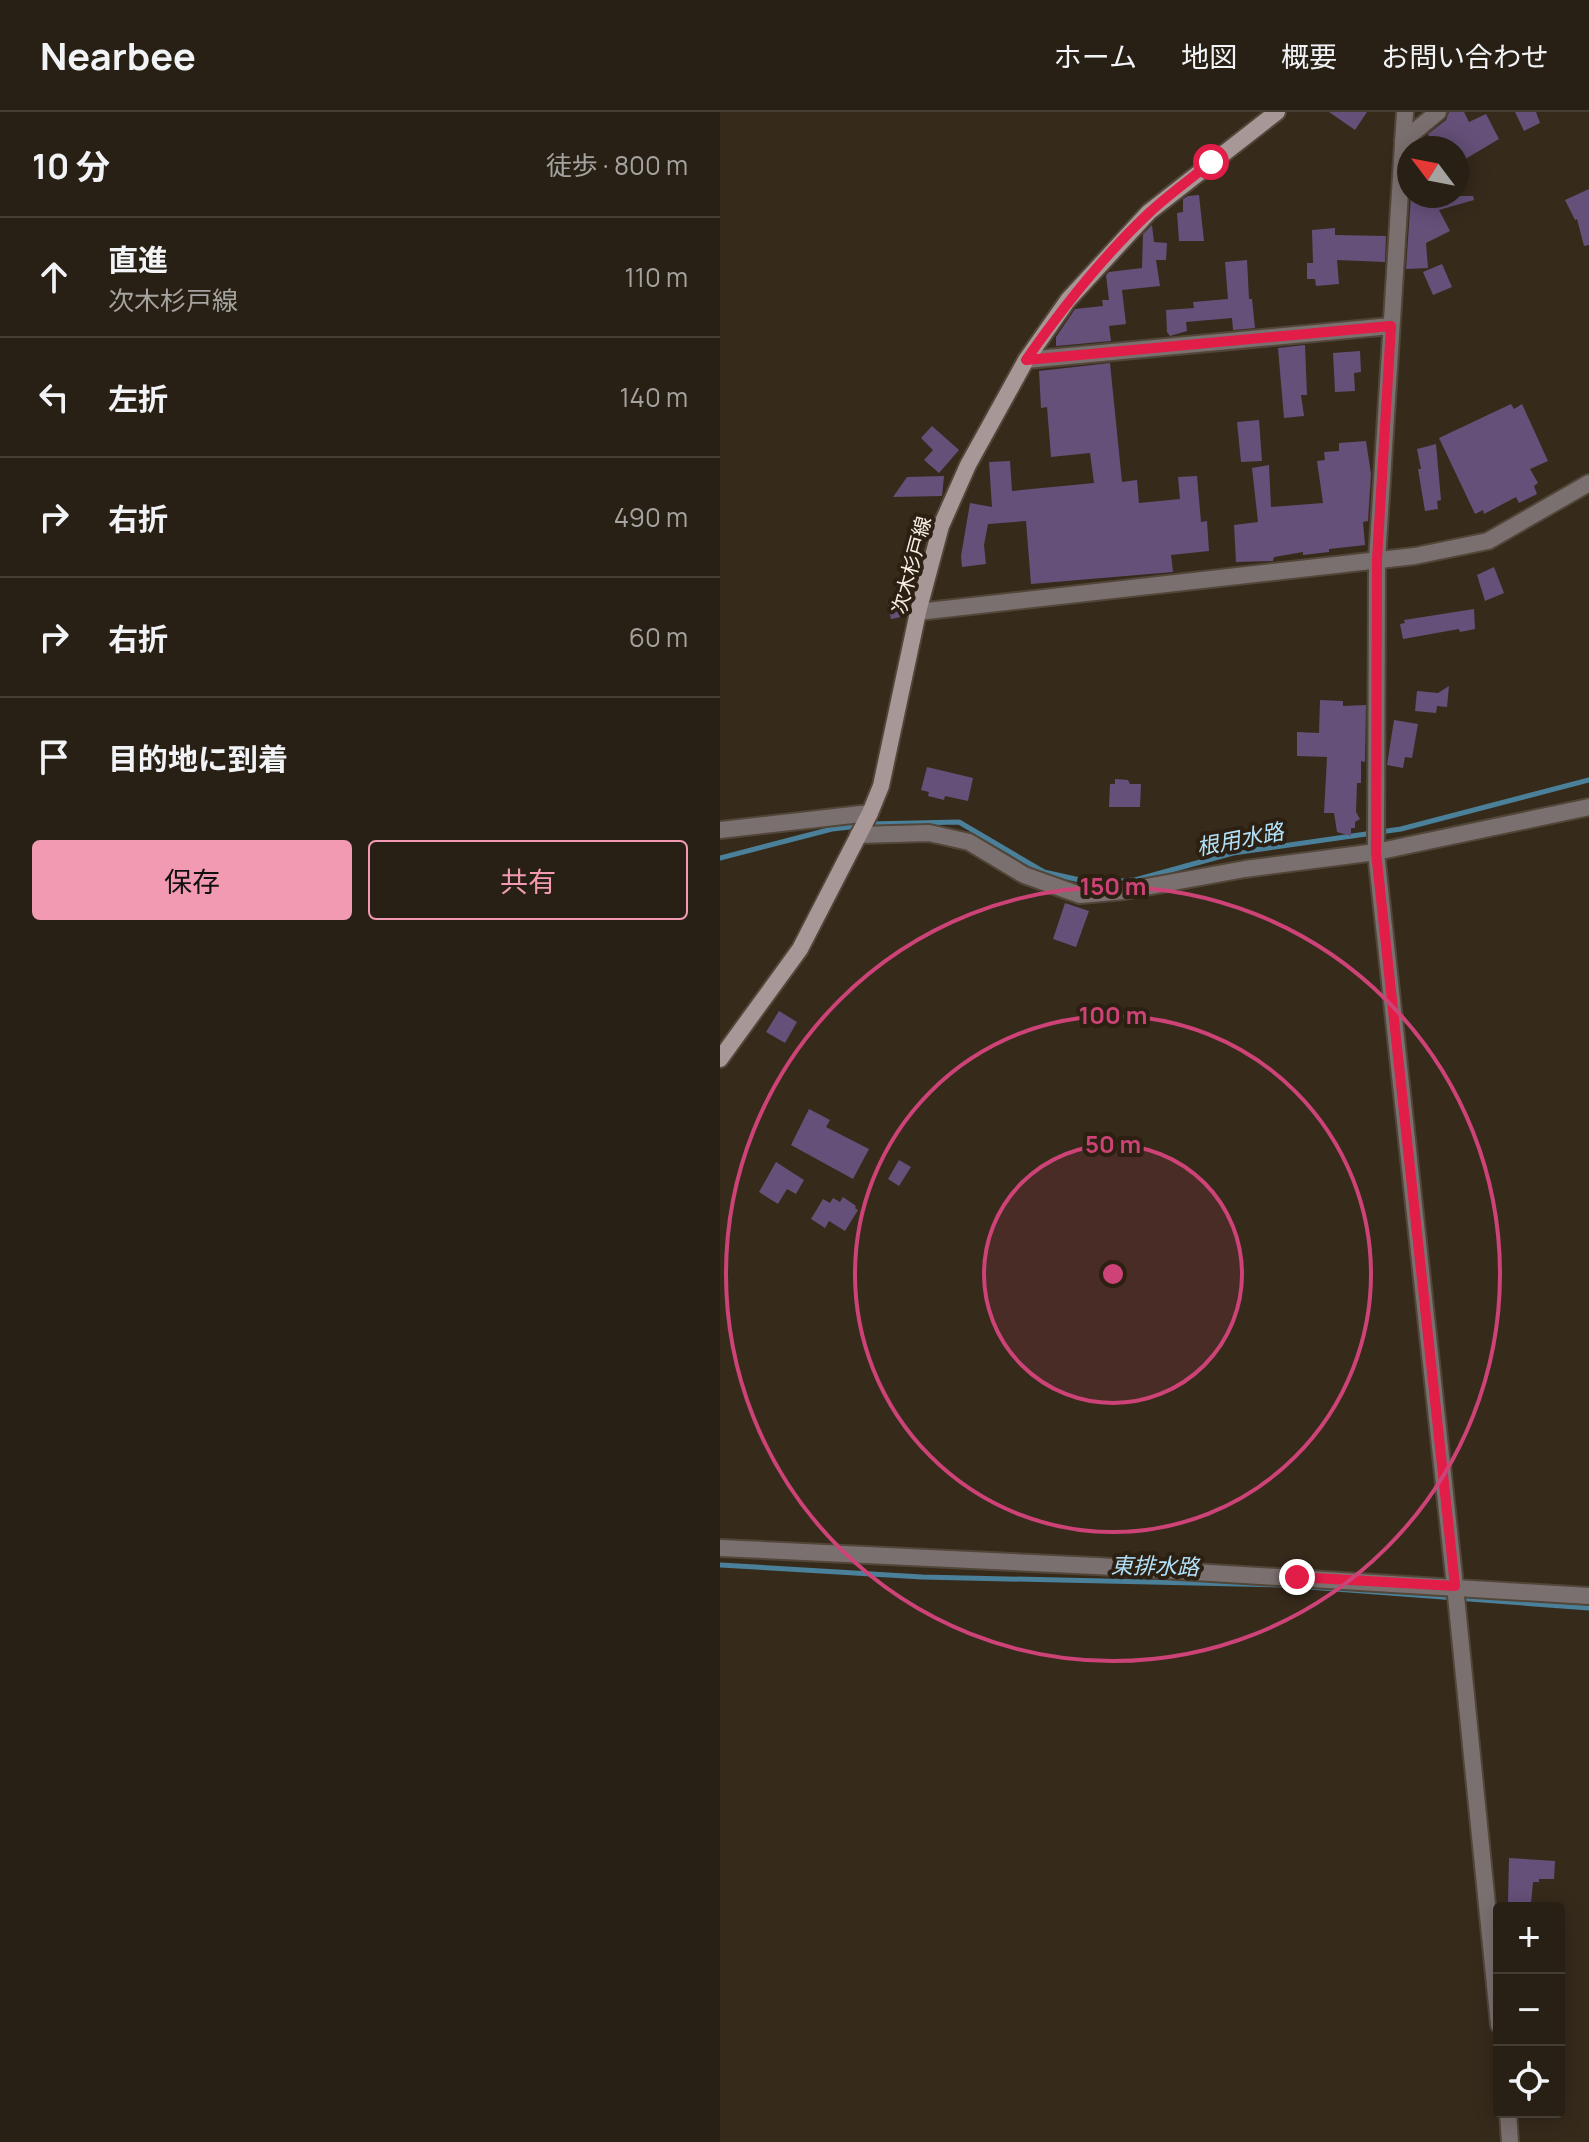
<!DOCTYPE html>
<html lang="ja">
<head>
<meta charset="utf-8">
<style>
	:root { --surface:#282014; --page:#30281d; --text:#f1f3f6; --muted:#a5a3a0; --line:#443e34; --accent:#f19ab2 }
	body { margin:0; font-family:Manrope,"Noto Sans JP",sans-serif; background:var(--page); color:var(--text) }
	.controls { position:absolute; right:24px; bottom:24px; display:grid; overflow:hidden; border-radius:8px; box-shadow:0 4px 20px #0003 }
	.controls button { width:72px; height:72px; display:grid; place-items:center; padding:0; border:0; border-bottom:2px solid var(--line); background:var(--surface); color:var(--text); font:40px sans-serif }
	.compass { position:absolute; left:677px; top:24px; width:72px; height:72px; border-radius:50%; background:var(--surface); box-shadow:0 4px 20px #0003; rotate:302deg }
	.stop { position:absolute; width:24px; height:24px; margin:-18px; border:6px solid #e11d48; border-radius:50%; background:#fff }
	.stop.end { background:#e11d48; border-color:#fff; box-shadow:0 2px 8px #0008 }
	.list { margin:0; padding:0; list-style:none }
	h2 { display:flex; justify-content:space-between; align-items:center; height:104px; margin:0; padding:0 32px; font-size:34px }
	h2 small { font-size:26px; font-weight:400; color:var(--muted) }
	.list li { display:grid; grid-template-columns:52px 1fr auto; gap:24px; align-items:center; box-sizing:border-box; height:120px; padding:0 32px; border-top:2px solid var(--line) }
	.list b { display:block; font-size:30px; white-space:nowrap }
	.list p { margin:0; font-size:26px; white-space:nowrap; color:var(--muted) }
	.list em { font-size:26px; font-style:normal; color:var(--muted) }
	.actions { display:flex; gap:16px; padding:24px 32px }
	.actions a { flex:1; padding:18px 0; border:2px solid var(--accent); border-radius:8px; text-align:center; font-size:28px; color:var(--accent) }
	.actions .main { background:var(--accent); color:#111 }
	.icon { flex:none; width:44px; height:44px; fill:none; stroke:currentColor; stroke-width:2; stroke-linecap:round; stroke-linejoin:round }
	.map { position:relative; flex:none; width:869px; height:2030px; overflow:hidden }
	header { display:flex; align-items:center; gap:48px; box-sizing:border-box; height:112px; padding:0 40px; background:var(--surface); border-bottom:2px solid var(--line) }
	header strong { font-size:38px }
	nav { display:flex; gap:44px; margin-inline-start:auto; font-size:28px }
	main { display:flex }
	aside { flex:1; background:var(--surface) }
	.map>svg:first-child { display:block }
</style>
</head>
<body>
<header>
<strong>Nearbee</strong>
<nav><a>ホーム</a><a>地図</a><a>概要</a><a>お問い合わせ</a></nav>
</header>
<main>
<aside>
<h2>10 分<small>徒歩 · 800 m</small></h2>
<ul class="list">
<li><svg class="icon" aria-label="ahead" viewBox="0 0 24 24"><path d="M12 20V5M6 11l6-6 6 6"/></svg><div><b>直進</b><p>次木杉戸線</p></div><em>110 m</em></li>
<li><svg class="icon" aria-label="left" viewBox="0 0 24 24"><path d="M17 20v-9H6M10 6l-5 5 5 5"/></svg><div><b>左折</b></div><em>140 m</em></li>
<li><svg class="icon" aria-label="right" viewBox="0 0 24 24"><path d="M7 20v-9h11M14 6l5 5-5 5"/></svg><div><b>右折</b></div><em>490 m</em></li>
<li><svg class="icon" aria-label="right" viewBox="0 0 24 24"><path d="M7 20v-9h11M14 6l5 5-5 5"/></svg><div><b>右折</b></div><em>60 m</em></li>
<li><svg class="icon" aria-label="arrive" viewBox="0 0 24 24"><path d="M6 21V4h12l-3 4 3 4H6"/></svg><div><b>目的地に到着</b></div></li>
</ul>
<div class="actions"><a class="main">保存</a><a>共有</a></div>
</aside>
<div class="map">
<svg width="869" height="2030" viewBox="0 0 869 2030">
	<rect width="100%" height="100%" fill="#362a1b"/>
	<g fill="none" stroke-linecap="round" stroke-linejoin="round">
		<g stroke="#4a8099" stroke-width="5">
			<polyline points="149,712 239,710 324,760 373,771 415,768 513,741 681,717 869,668"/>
			<polyline points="0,746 112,717 139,714"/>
			<polyline points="0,1453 202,1465 562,1473 869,1496"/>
		</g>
	</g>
	<g fill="#655079">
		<polygon points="609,0 647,0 635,18"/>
		<polygon points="729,0 744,0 749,10 766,2 779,27 737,52 737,36 714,36 708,22 726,8"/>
		<polygon points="795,0 816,0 820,11 804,19"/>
		<polygon points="869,77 869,133 864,134 857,107 855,108 845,88"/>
		<polygon points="479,83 484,129 459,129 457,101 463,100 463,87 468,84"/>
		<polygon points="691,84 753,84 754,88 719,98 730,119 706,131 708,156 686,157"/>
		<polygon points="432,113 434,130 447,131 446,148 436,148 440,174 402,178 406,212 389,214 391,229 336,234 336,225 355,197 383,194 382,188 389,188 386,163 389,160 422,156 423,122"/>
		<polygon points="615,116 615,123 666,124 665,150 617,148 619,172 596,174 595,167 587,167 587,151 593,151 592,118"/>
		<polygon points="527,148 529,187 532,187 535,216 513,218 512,206 466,210 467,219 450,224 447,220 446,198 474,196 473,190 508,187 505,150"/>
		<polygon points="722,152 732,175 713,183 703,160"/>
		<polygon points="585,233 587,283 581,283 584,304 564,306 558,236"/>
		<polygon points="640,239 641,260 634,261 635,279 615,280 613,241"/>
		<polygon points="390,251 402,370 417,368 419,391 460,387 458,365 477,364 481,410 487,409 489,439 451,443 453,460 311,472 306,409 268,412 264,433 266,452 242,455 241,444 250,391 272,395 269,350 290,349 292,379 374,371 370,341 331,345 327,295 321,296 319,259"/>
		<polygon points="791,292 794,297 802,292 828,349 810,357 818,371 814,374 817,382 799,391 796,385 764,402 763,398 755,402 719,326"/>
		<polygon points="539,308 542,349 521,350 517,310"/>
		<polygon points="212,314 239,338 219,361 204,348 213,338 201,326"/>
		<polygon points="646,329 651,362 648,409 643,410 645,433 609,437 609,440 583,443 583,440 554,445 553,449 516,450 514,413 538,410 532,356 549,353 551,395 603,391 597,349 605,348 604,340 619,339 619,331"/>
		<polygon points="716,332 721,388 717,389 718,397 705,399 698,357 701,357 697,337"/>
		<polygon points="224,364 222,384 173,385 187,365"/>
		<polygon points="774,455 784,481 765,489 757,463"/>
		<polygon points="188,485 186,504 171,507 167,489"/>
		<polygon points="754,497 755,517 740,520 739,517 683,527 680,512 685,511 684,508"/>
		<polygon points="729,574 727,595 717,594 716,601 695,599 697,579 718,581"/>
		<polygon points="600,588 623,589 623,594 646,593 645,650 641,649 641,671 637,671 636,700 640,707 635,710 635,716 631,716 631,724 617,720 614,701 604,701 607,645 577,644 577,620 599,621"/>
		<polygon points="674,608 698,612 692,646 685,645 683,656 667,653"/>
		<polygon points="207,655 253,666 248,689 225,684 224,688 208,684 209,680 201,678"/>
		<polygon points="395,667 408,668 410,672 421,672 420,695 389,695 390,672 395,672"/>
		<polygon points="345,791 369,799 356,835 333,827"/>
		<polygon points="59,899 77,910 65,931 46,920"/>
		<polygon points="89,997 110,1008 106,1015 149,1037 133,1067 71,1033"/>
		<polygon points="179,1048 191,1055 179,1074 168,1067"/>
		<polygon points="56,1050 84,1068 76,1082 67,1077 58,1092 39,1080"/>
		<polygon points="123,1085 136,1094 135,1096 138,1098 125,1119 109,1109 105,1116 91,1107 103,1087 110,1091 113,1086 120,1090"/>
		<polygon points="789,1746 835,1749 834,1767 819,1767 819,1770 813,1770 811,1792 788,1790"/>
	</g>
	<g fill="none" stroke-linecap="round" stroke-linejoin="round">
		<g stroke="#514638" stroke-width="20">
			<g id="street">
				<polyline points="685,0 657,448 656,740 735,1474 779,1913"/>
				<polyline points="683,29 718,0"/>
				<polyline points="306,248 671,214"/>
				<polyline points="198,500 695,444 768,429 869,371"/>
				<polyline points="0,718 150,701"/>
				<polyline points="138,723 209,721 249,730 304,763 360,783 404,779 525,757 656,740 869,695"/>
				<polyline points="0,1436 376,1454 869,1484"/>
				<polyline points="788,2000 790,2030"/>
			</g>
		</g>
		<g stroke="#514638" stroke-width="20">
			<polyline id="secondary" points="0,947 80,837 150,701 161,674 198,500 221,414 248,353 306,248 348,188 429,100 557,0"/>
		</g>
		<use href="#street" stroke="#7b7070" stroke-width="16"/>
		<use href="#secondary" stroke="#a89797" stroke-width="16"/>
	</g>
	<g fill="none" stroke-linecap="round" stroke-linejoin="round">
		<path stroke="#e11d48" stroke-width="10" d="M491,50C471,67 448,83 429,101C382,145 343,195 306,248L671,214L657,448L656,740L735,1474L577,1465"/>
	</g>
	<circle cx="393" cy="1162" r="129" fill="#cd4377" fill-opacity=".12"/>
	<g fill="none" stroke="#cd4377" stroke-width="4">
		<circle cx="393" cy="1162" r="129"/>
		<circle cx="393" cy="1162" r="258"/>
		<circle cx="393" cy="1162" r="387"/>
	</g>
	<g text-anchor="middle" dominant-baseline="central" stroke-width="8" stroke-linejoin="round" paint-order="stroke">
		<g font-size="20" fill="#f9f1e8" stroke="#2c2012">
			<text transform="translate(191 453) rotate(-75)">次木杉戸線</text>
		</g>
		<g font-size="22" font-style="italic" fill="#b3e2fb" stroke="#2c2012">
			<text transform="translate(520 727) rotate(-11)">根用水路</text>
			<text transform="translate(435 1454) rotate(1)">東排水路</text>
		</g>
	</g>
	<circle cx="393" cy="1162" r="12" fill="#cd4377" stroke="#2c2012" stroke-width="4"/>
	<g font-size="24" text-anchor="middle" font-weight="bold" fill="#cd4377" stroke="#2c2012" stroke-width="8" stroke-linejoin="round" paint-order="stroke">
		<text x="393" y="783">150 m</text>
		<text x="393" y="912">100 m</text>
		<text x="393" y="1041">50 m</text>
	</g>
</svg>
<div class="controls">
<button>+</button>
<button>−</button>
<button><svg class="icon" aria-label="locate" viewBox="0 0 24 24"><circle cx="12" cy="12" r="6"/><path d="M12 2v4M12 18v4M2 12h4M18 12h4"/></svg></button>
</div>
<svg class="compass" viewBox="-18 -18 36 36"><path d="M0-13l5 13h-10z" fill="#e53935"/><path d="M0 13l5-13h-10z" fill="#a5a3a0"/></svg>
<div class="stop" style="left:491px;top:50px"></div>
<div class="stop end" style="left:577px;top:1465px"></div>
</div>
</main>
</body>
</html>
